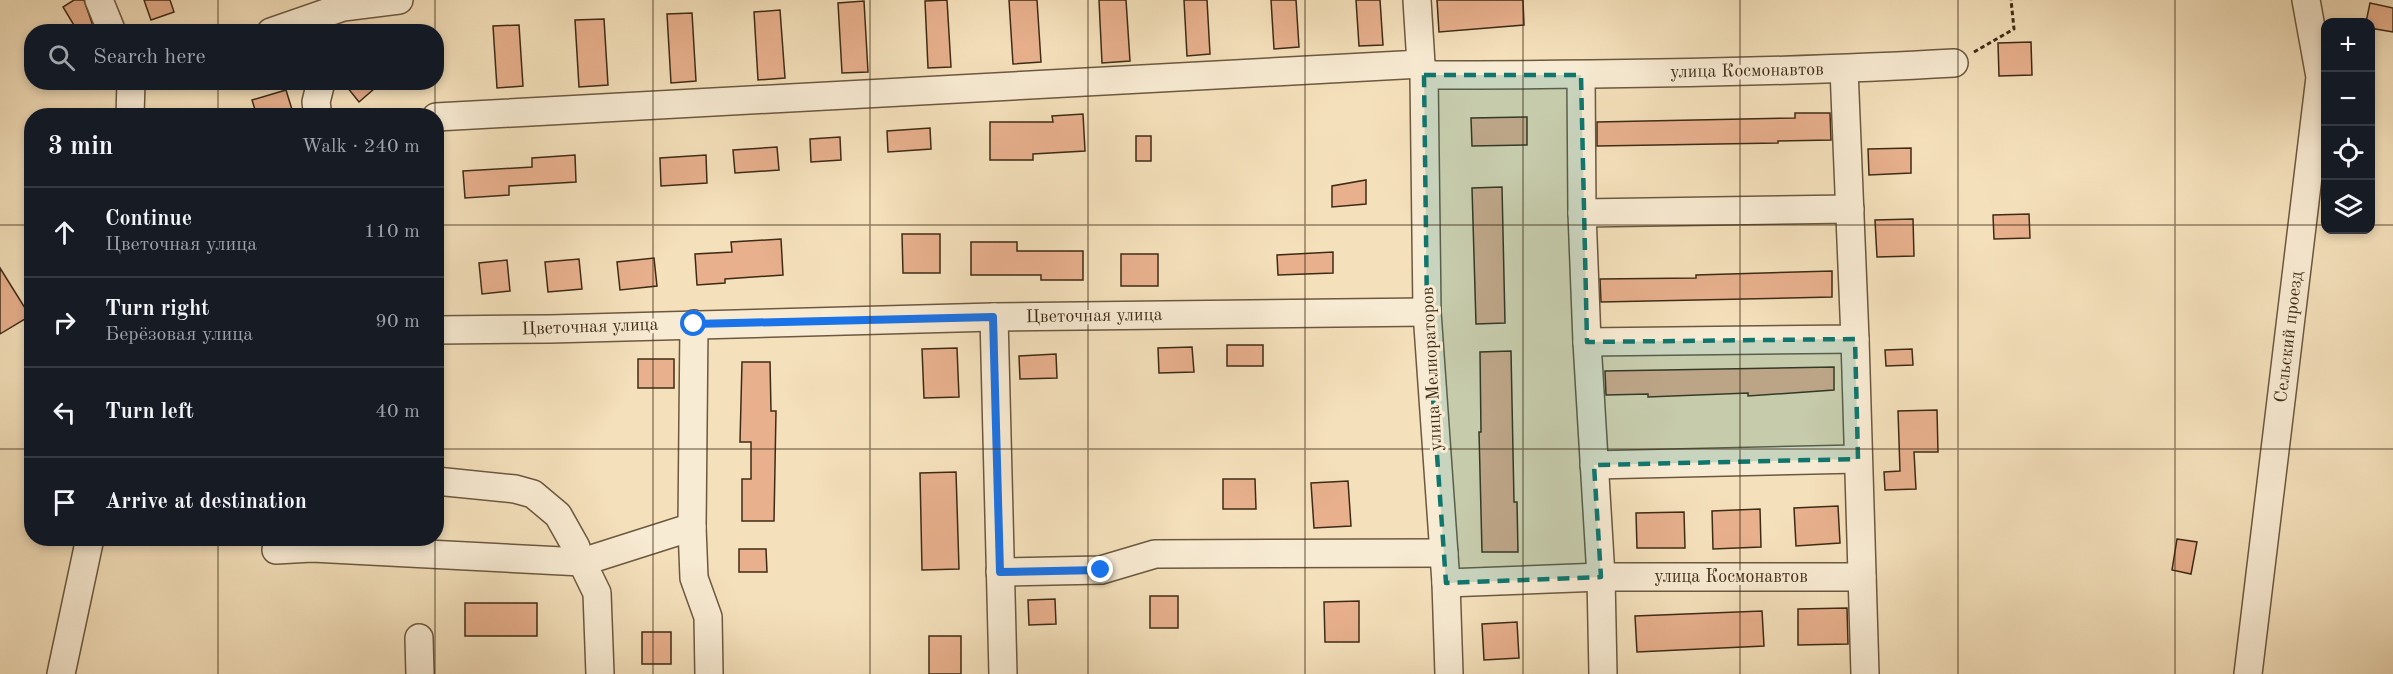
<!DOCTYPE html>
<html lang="en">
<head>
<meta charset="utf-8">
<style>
	:root { --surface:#171b24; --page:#242831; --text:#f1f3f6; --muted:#9ea1a6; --line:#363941 }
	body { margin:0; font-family:"Old Standard TT",serif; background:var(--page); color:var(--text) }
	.controls { position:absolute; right:18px; top:18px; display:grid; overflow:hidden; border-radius:12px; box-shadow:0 3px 9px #0003 }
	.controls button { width:54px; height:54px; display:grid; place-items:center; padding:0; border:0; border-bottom:2px solid var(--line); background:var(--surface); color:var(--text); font:30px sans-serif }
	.stop { position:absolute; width:18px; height:18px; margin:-14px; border:4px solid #1a73e8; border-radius:50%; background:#fff }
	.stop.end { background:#1a73e8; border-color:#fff; box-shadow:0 2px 6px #0008 }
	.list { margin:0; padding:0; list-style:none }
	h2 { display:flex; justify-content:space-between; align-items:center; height:78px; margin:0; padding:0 24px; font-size:26px }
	h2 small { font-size:20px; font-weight:400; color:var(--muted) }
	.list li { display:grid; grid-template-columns:39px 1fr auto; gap:18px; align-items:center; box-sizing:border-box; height:90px; padding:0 24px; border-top:2px solid var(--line) }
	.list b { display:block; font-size:22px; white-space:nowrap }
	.list p { margin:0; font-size:20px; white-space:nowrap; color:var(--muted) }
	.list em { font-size:20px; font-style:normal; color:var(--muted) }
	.icon { flex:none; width:33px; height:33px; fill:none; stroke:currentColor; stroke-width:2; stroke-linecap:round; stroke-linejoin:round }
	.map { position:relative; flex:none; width:2393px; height:674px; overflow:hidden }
	.search { position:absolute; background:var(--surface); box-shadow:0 3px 9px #0003; left:24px; top:24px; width:420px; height:66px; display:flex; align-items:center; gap:15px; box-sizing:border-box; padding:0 21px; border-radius:24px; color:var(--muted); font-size:22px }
	.panel { position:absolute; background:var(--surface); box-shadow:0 3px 9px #0003; left:24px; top:108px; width:420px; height:438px; border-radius:24px }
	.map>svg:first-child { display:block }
</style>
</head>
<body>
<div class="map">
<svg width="2393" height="674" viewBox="0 0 2393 674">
	<rect width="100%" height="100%" fill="#f4e0bb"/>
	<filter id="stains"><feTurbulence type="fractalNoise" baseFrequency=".00333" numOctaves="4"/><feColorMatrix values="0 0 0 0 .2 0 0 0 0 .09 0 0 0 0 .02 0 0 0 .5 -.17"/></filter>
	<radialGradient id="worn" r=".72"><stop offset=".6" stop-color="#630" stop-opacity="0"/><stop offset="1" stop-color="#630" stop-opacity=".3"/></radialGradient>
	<g fill="#e8b08d" stroke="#3e2b16" stroke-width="1.5">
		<polygon points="74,0 84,0 95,32 78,32 63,7"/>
		<polygon points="144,0 170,0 174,12 151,20"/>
		<polygon points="947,0 951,67 928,68 925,1"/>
		<polygon points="1009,0 1037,0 1041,62 1013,64"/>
		<polygon points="1099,0 1126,0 1130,61 1102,63"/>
		<polygon points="1184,0 1207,0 1210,54 1187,56"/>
		<polygon points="1271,0 1296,0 1299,47 1274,49"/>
		<polygon points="1356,0 1380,0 1383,45 1359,46"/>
		<polygon points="1437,0 1523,0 1524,25 1439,32"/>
		<polygon points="864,1 868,72 842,73 838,3"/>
		<polygon points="2370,3 2393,8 2393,32 2370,28 2370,22 2366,22"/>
		<polygon points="780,10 785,78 758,80 754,12"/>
		<polygon points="692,13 696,81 671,83 667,14"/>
		<polygon points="604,19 608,85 579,87 575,20"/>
		<polygon points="519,25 523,86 497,88 493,26"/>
		<polygon points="2031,42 2032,75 1999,76 1998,43"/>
		<polygon points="343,82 382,82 359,102"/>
		<polygon points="286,90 294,116 257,116 252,100"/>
		<polygon points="1795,113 1830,113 1831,140 1778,141 1778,143 1597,146 1597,122 1795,118"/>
		<polygon points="1083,114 1085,151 1033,154 1033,160 990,160 990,122 1053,122 1052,116"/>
		<polygon points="1527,117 1527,145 1472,146 1471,118"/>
		<polygon points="930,128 931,149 888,152 887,131"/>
		<rect x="1136" y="136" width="15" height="25"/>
		<polygon points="840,137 841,160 811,162 810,139"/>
		<polygon points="777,147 779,170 735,173 733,150"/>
		<polygon points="1911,148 1911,173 1869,175 1868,149"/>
		<polygon points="575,155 576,182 509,186 509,195 465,198 463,171 532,167 532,158"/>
		<polygon points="706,155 707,183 661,186 660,158"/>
		<polygon points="1366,180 1366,204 1332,207 1332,186"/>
		<polygon points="1502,187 1505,323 1476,324 1472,188"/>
		<polygon points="2029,214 2030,238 1994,239 1993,215"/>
		<polygon points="1913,219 1914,256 1877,257 1875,220"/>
		<polygon points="902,234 940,234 940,273 903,273"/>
		<polygon points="781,239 783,275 725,279 725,283 697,285 695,254 732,252 731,242"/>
		<polygon points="971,242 1017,242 1017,251 1083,251 1083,280 1041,280 1041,275 971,275"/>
		<polygon points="1333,252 1333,273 1278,275 1277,255"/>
		<rect x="1121" y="254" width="37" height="32"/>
		<polygon points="654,258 657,286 620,290 617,262"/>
		<polygon points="579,259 582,289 548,292 545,262"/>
		<polygon points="507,260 510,291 482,294 479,263"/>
		<polygon points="0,268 30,316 0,334"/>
		<polygon points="1832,271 1832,297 1601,302 1600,279 1696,278 1696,275"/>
		<rect x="1227" y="345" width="36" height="21"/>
		<polygon points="1192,347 1194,372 1159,373 1158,348"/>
		<polygon points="957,348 959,397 924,398 922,349"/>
		<polygon points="1912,349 1913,365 1886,366 1885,350"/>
		<polygon points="1511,351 1514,502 1517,502 1518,552 1482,552 1479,432 1481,432 1480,352"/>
		<polygon points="1056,354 1057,378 1020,379 1019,356"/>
		<rect x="638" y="359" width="36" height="29"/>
		<polygon points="742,362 770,362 771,411 776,411 774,521 742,521 742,479 751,479 751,442 740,442"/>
		<polygon points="1834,367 1834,390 1748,396 1748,393 1648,397 1648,394 1606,395 1605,371"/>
		<polygon points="1937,410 1938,452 1914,452 1916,489 1885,490 1884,472 1900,471 1898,411"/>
		<polygon points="956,472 959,569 922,570 920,473"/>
		<polygon points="1223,479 1255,479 1256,509 1223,509"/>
		<polygon points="1348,481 1351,526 1314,528 1311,483"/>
		<polygon points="1838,506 1840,543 1796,546 1794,508"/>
		<polygon points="1760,509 1761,547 1713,549 1712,511"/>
		<polygon points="1684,512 1685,548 1637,548 1636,513"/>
		<polygon points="2177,539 2197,542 2191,574 2172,570"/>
		<polygon points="739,549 766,549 767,572 739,572"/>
		<rect x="1150" y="596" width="28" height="32"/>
		<polygon points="1055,599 1056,624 1029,625 1028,600"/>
		<polygon points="1359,601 1359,642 1325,642 1324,602"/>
		<rect x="465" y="603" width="72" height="33"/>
		<polygon points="1847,608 1848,644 1798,645 1798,609"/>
		<polygon points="1762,611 1764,646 1637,652 1635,616"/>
		<polygon points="1517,622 1519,658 1484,660 1482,624"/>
		<rect x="642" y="632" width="29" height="32"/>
		<rect x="929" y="636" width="32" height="38"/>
	</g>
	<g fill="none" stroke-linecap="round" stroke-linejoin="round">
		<g stroke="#6c583f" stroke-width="30">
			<g id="minor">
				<polyline points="99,0 112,32"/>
				<polyline points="271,32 343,7 399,0"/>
				<polyline points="1421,64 1424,75 1427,312 1446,583 1449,674"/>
				<path d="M1424,75C1601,75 1778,73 1954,63"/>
				<polyline points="1581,75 1582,213 1587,342 1855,339 1844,69"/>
				<polyline points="130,116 131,82"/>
				<polyline points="318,116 316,102 321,82"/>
				<polyline points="436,117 1421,64 1417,0"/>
				<polyline points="1582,213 1850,209"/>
				<polyline points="994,317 1003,674"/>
				<polyline points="694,324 692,527 694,578 708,617 709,674"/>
				<polyline points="436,330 550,329 994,317 1427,312"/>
				<polyline points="1855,339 1865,674"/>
				<polyline points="1587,342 1601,577 1603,674"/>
				<polyline points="1594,465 1858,459"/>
				<polyline points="436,481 515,489 533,494 558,515 576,547"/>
				<polyline points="276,550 312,548 582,562"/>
				<polyline points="1000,572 1101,570 1155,554 1444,553"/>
				<polyline points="1446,583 1601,577 1862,577"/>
				<polyline points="419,638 420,674"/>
				<polyline points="61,674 90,538"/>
				<polyline points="600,674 597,593 582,562 692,527"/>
				<polyline points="2248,674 2320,77 2306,0"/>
			</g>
		</g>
		<polyline stroke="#3e2b16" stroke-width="3" stroke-dasharray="4.5 3" stroke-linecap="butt" points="1974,52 2014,29 2011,0"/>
		<use href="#minor" stroke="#f8ebd3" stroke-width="27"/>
	</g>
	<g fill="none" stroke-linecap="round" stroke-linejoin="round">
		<polyline stroke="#1a73e8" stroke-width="8" points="694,324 993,317 1000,572 1101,570"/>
	</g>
	<path fill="#0f766e" fill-opacity="0.2" stroke="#0f766e" stroke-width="4.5" stroke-dasharray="12 8" stroke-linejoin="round" d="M1424,75H1581L1587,342L1855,339L1858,459L1594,465L1601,577L1446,583L1427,312Z"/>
	<path fill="none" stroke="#3e2b16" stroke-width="1.5" stroke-opacity="0.55" d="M218,0V32M435,0V32M653,0V674M870,0V674M1088,0V674M1305,0V674M1523,0V674M1740,0V674M1958,0V674M2175,0V674M218,82V116M435,82V116M0,225H32M436,225H2326M2370,225H2393M0,449H32M436,449H2393M218,538V674M435,538V674"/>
	<g text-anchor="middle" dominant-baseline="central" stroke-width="6" stroke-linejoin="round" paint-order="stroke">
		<g font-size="18" fill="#3e2b16" stroke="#f8ebd3">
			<text transform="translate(1747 71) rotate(-1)">улица Космонавтов</text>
			<text transform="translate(1094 316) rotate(-1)">Цветочная улица</text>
			<text transform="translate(590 327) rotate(-2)">Цветочная улица</text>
			<text transform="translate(2289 337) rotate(-83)">Сельский проезд</text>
			<text transform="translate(1432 369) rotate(-93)">улица Мелиораторов</text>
			<text x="1731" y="577">улица Космонавтов</text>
		</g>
	</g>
	<rect width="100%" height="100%" filter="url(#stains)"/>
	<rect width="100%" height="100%" fill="url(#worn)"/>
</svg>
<div class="controls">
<button>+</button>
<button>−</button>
<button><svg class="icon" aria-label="locate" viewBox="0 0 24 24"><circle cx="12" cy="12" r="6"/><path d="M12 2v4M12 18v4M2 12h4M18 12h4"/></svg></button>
<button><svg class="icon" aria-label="layers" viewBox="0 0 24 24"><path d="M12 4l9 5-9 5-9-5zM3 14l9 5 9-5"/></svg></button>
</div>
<div class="stop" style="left:694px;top:324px"></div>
<div class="stop end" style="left:1101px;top:570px"></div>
<div class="search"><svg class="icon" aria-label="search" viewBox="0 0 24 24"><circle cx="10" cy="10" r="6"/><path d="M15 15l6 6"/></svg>Search here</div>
<section class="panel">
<h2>3 min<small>Walk · 240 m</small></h2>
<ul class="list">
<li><svg class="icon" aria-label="ahead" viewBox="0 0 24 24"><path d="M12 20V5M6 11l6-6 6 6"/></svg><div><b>Continue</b><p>Цветочная улица</p></div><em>110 m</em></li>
<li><svg class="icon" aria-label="right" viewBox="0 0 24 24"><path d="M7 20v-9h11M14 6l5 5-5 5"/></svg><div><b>Turn right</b><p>Берёзовая улица</p></div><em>90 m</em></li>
<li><svg class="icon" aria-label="left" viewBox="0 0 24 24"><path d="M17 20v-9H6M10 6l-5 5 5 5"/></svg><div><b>Turn left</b></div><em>40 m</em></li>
<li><svg class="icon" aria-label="arrive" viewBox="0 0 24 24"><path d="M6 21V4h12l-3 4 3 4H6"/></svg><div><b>Arrive at destination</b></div></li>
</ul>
</section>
</div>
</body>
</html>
